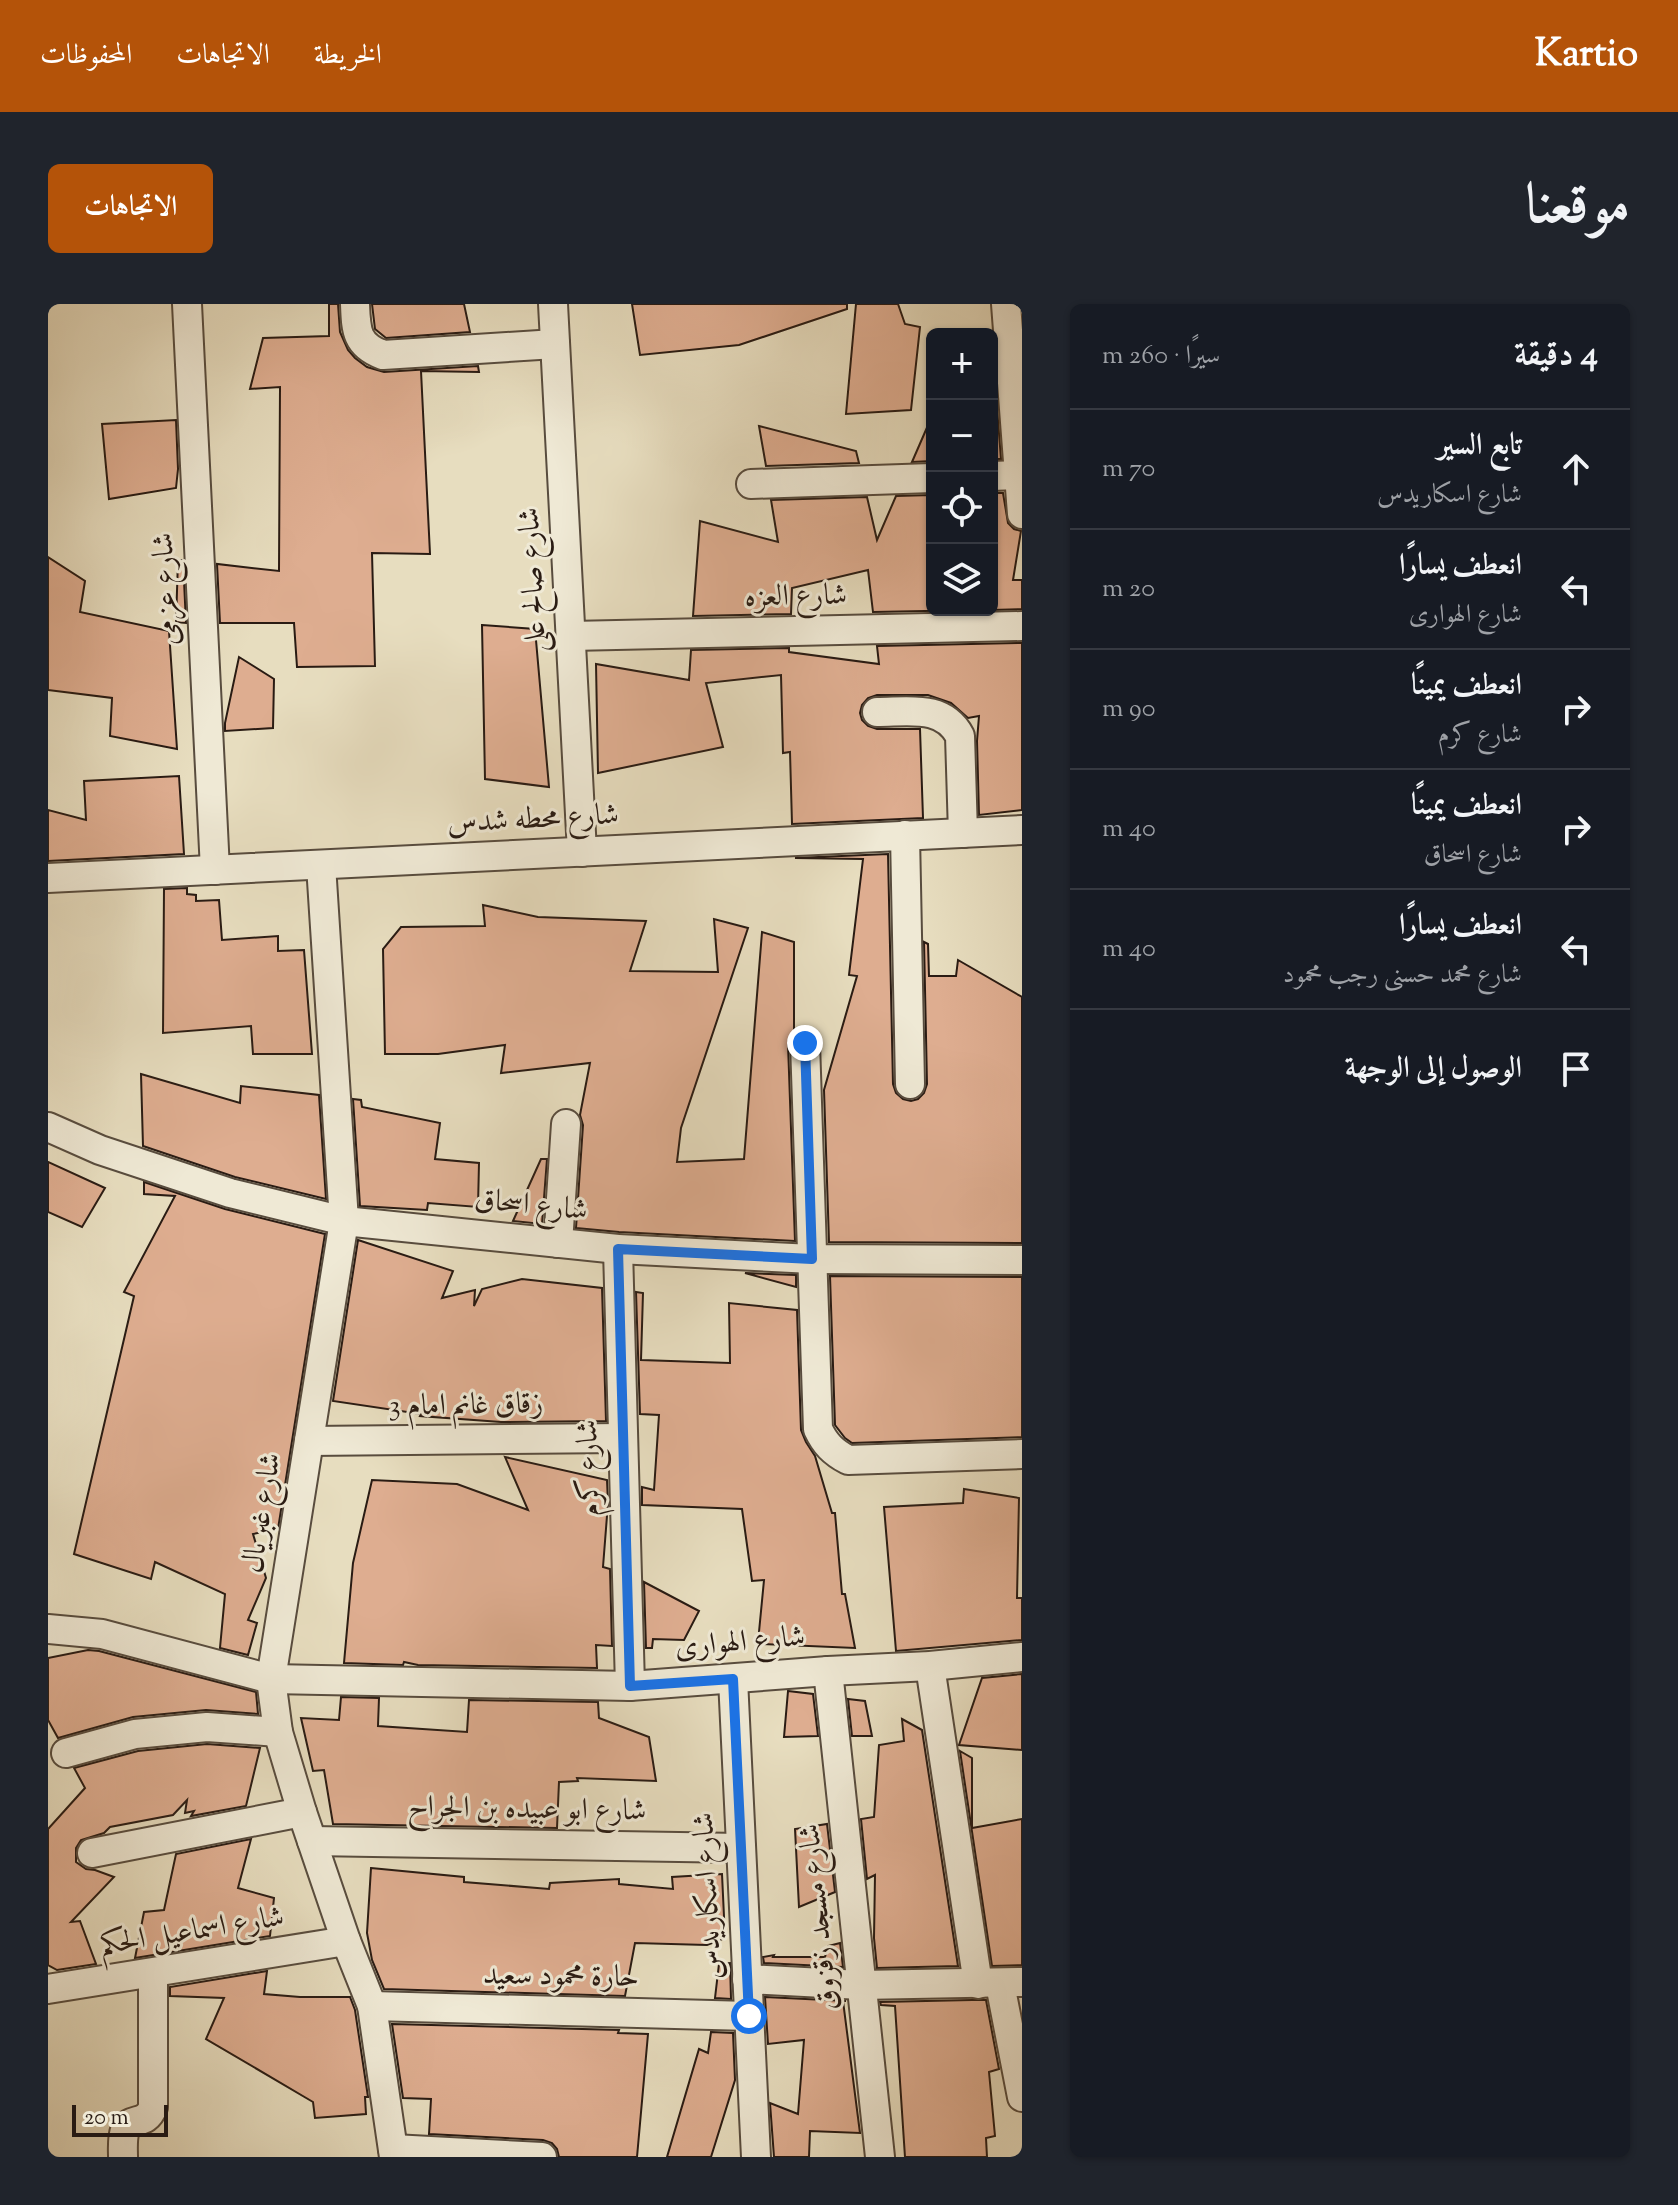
<!DOCTYPE html>
<html lang="ar">
<head>
<meta charset="utf-8">
<style>
	:root { --surface:#171b24; --page:#20242c; --text:#f1f3f6; --muted:#9ea1a6; --line:#363941; --accent:#b45309 }
	body { margin:0; font-family:"Sorts Mill Goudy",Amiri,serif; background:var(--page); color:var(--text); direction:rtl }
	.controls { position:absolute; right:24px; top:24px; display:grid; overflow:hidden; border-radius:12px; box-shadow:0 2px 6px #0004 }
	.controls button { width:72px; height:72px; display:grid; place-items:center; padding:0; border:0; border-bottom:2px solid var(--line); background:var(--surface); color:var(--text); font:40px sans-serif }
	.scale { position:absolute; left:24px; bottom:20px; width:96px; box-sizing:border-box; padding-left:8px; border:4px solid #291b13; border-top:0; font-size:22px; line-height:28px; white-space:nowrap; color:#291b13; -webkit-text-stroke:6px #efe9d5; paint-order:stroke }
	.stop { position:absolute; width:24px; height:24px; margin:-18px; border:6px solid #1a73e8; border-radius:50%; background:#fff }
	.stop.end { background:#1a73e8; border-color:#fff; box-shadow:0 2px 8px #0008 }
	.list { margin:0; padding:0; list-style:none }
	h2 { display:flex; justify-content:space-between; align-items:center; height:104px; margin:0; padding:0 32px; font-size:34px }
	h2 small { font-size:26px; font-weight:400; color:var(--muted) }
	.list li { display:grid; grid-template-columns:52px 1fr auto; gap:24px; align-items:center; box-sizing:border-box; height:120px; padding:0 32px; border-top:2px solid var(--line) }
	.list b { display:block; font-size:30px; white-space:nowrap }
	.list p { margin:0; font-size:26px; white-space:nowrap; color:var(--muted) }
	.list em { font-size:26px; font-style:normal; color:var(--muted) }
	.icon { flex:none; width:44px; height:44px; fill:none; stroke:currentColor; stroke-width:2; stroke-linecap:round; stroke-linejoin:round }
	.map { position:relative; flex:none; width:974px; height:1853px; overflow:hidden; direction:ltr; border-radius:12px }
	header { display:flex; align-items:center; gap:48px; box-sizing:border-box; height:112px; padding:0 40px; background:var(--accent); color:#fff }
	header strong { font-size:38px }
	nav { display:flex; gap:44px; margin-inline-start:auto; font-size:28px }
	.intro { display:flex; align-items:center; justify-content:space-between; box-sizing:border-box; height:192px; padding:0 48px }
	h1 { margin:0; font-size:56px }
	.button { padding:20px 36px; border-radius:12px; background:var(--accent); color:#fff; font-size:28px; font-weight:700 }
	main { display:flex; gap:48px; padding:0 48px }
	aside { flex:1; background:var(--surface); border-radius:12px; box-shadow:0 2px 6px #0004 }
	.map>svg:first-child { display:block }
</style>
</head>
<body>
<header>
<strong>Kartio</strong>
<nav><a>الخريطة</a><a>الاتجاهات</a><a>المحفوظات</a></nav>
</header>
<div class="intro"><h1>موقعنا</h1><a class="button">الاتجاهات</a></div>
<main>
<aside>
<h2>4 دقيقة<small>سيرًا · 260 m</small></h2>
<ul class="list">
<li><svg class="icon" aria-label="ahead" viewBox="0 0 24 24"><path d="M12 20V5M6 11l6-6 6 6"/></svg><div><b>تابع السير</b><p>شارع اسكاريدس</p></div><em>70 m</em></li>
<li><svg class="icon" aria-label="left" viewBox="0 0 24 24"><path d="M17 20v-9H6M10 6l-5 5 5 5"/></svg><div><b>انعطف يسارًا</b><p>شارع الهوارى</p></div><em>20 m</em></li>
<li><svg class="icon" aria-label="right" viewBox="0 0 24 24"><path d="M7 20v-9h11M14 6l5 5-5 5"/></svg><div><b>انعطف يمينًا</b><p>شارع كرم</p></div><em>90 m</em></li>
<li><svg class="icon" aria-label="right" viewBox="0 0 24 24"><path d="M7 20v-9h11M14 6l5 5-5 5"/></svg><div><b>انعطف يمينًا</b><p>شارع اسحاق</p></div><em>40 m</em></li>
<li><svg class="icon" aria-label="left" viewBox="0 0 24 24"><path d="M17 20v-9H6M10 6l-5 5 5 5"/></svg><div><b>انعطف يسارًا</b><p>شارع محمد حسنى رجب محمود</p></div><em>40 m</em></li>
<li><svg class="icon" aria-label="arrive" viewBox="0 0 24 24"><path d="M6 21V4h12l-3 4 3 4H6"/></svg><div><b>الوصول إلى الوجهة</b></div></li>
</ul>
</aside>
<div class="map">
<svg width="974" height="1853" viewBox="0 0 974 1853">
	<rect width="100%" height="100%" fill="#e7ddbf"/>
	<filter id="stains"><feTurbulence type="fractalNoise" baseFrequency=".0025" numOctaves="4"/><feColorMatrix values="0 0 0 0 .2 0 0 0 0 .09 0 0 0 0 .02 0 0 0 .5 -.17"/></filter>
	<radialGradient id="worn" r=".72"><stop offset=".6" stop-color="#630" stop-opacity="0"/><stop offset="1" stop-color="#630" stop-opacity=".3"/></radialGradient>
	<g fill="#dead90" stroke="#291b13" stroke-width="2">
		<polygon points="281,0 290,0 292,28 300,46 307,54 319,63 336,68 430,62 431,68 373,67 382,250 324,249 327,362 249,363 246,319 172,319 169,260 231,267 232,83 202,85 215,34 281,32"/>
		<polygon points="324,0 416,0 422,28 338,34 327,25"/>
		<polygon points="584,0 799,0 799,5 691,41 592,51"/>
		<polygon points="808,0 850,0 857,20 872,23 863,106 798,110"/>
		<polygon points="944,40 953,155 944,155"/>
		<polygon points="884,112 884,157 864,158"/>
		<polygon points="128,116 130,165 128,184 61,195 54,120"/>
		<polygon points="711,122 808,147 811,159 718,162"/>
		<polygon points="944,189 955,189 960,219 966,225 973,227 965,276 974,276 974,305 944,306"/>
		<polygon points="884,191 884,306 929,306 825,308 820,266 744,284 743,310 645,312 652,217 730,238 723,196 819,193 829,236 848,192"/>
		<polygon points="0,253 37,277 32,308 121,327 129,445 62,432 64,394 0,386"/>
		<polygon points="130,256 135,256 138,319 128,318"/>
		<polygon points="434,321 487,325 501,483 437,475"/>
		<polygon points="974,339 974,506 931,511 929,437 931,412 920,414 903,399 880,391 829,391 820,394 814,401 812,409 814,416 820,422 829,425 872,425 875,514 744,520 742,448 735,449 733,371 658,379 675,443 550,469 548,360 641,376 643,346 741,344 741,348 831,360 829,342"/>
		<polygon points="191,353 226,375 225,424 177,427 177,419"/>
		<polygon points="131,472 136,550 0,557 0,506 38,516 36,477"/>
		<polygon points="840,550 845,780 848,789 855,795 863,797 870,795 876,789 879,780 876,638 880,640 881,672 908,672 910,656 974,693 974,939 781,938 776,786 809,672 801,671 815,555 747,554"/>
		<polygon points="139,584 139,590 148,591 148,597 171,596 174,636 230,632 230,647 256,646 264,750 205,750 203,722 115,729 116,585"/>
		<polygon points="435,601 490,613 598,617 582,667 670,668 666,615 700,624 633,824 629,858 696,855 714,628 746,638 746,727 742,732 740,740 747,937 571,928 528,924 535,821 532,811 542,759 453,769 457,741 390,750 337,750 335,645 353,623 437,622"/>
		<polygon points="93,770 192,799 193,782 271,791 278,895 187,873 95,842"/>
		<polygon points="305,795 313,796 314,803 392,819 387,855 431,859 430,903 380,899 379,906 312,902"/>
		<polygon points="493,855 499,855 494,920 465,917"/>
		<polygon points="0,858 57,884 34,923 0,908"/>
		<polygon points="96,878 177,905 277,930 230,1225 205,1230 218,1274 200,1316 209,1319 200,1351 172,1344 177,1290 107,1258 103,1275 26,1250 86,992 76,988 127,892 96,890"/>
		<polygon points="310,936 405,967 394,994 427,986 426,1002 434,985 474,975 554,984 558,1117 453,1118 372,1112 373,1110 285,1097"/>
		<polygon points="697,969 748,971 748,983"/>
		<polygon points="782,972 974,973 974,1133 804,1139 797,1134 787,1121"/>
		<polygon points="588,988 595,989 593,1056 682,1059 681,999 749,1006 753,1126 758,1138 767,1152 784,1209 787,1209 794,1290 797,1290 807,1344 713,1340 711,1328 716,1276 704,1277 694,1205 594,1201 594,1183 606,1186 611,1111 592,1110"/>
		<polygon points="457,1153 559,1176 560,1199 555,1263 562,1265 564,1342 548,1341 549,1364 370,1361 356,1358 355,1361 296,1359 305,1259 324,1176 409,1180 480,1206"/>
		<polygon points="916,1185 971,1194 969,1294 974,1294 974,1336 848,1347 836,1203 915,1199"/>
		<polygon points="596,1278 651,1307 636,1336 605,1335 604,1344 598,1344"/>
		<polygon points="40,1346 51,1347 208,1388 210,1410 158,1406 85,1413 10,1434 0,1416 0,1354"/>
		<polygon points="974,1370 974,1446 911,1441 934,1374"/>
		<polygon points="740,1387 765,1390 770,1432 736,1433"/>
		<polygon points="293,1393 331,1394 330,1422 419,1428 421,1396 550,1398 551,1414 601,1433 608,1477 529,1474 530,1477 511,1478 509,1524 285,1520 276,1466 265,1467 253,1414 291,1416"/>
		<polygon points="800,1395 817,1397 824,1432 804,1432"/>
		<polygon points="854,1415 874,1426 910,1662 829,1664 826,1634 827,1571 819,1575 813,1515 826,1513 831,1441 856,1437"/>
		<polygon points="159,1440 212,1444 198,1502 143,1512 146,1507 137,1509 139,1496 125,1511 62,1523 56,1529 33,1536 28,1544 28,1558 38,1565 47,1566 66,1573 23,1618 32,1617 48,1660 9,1666 0,1661 0,1525 37,1484 26,1464 90,1447"/>
		<polygon points="912,1447 924,1454 924,1524 974,1515 974,1661 944,1662"/>
		<polygon points="779,1520 787,1588 751,1603 747,1525"/>
		<polygon points="203,1535 190,1584 226,1594 222,1632 87,1654 96,1608 116,1606 128,1550"/>
		<polygon points="323,1564 416,1573 416,1578 501,1585 502,1579 571,1575 571,1580 625,1585 624,1573 674,1570 677,1634 659,1641 587,1639 577,1692 336,1685 324,1656 319,1629"/>
		<polygon points="792,1639 795,1663 716,1659 715,1653 726,1651 725,1653 777,1653 780,1642"/>
		<polygon points="682,1659 683,1695 667,1694 671,1660"/>
		<polygon points="219,1667 216,1690 252,1693 302,1693 307,1706 320,1793 317,1793 318,1810 267,1814 265,1798 158,1735 176,1694 122,1692 122,1683"/>
		<polygon points="717,1693 798,1697 795,1697 812,1829 762,1827 761,1853 726,1853 722,1799 750,1810 756,1736 720,1740"/>
		<polygon points="924,1696 938,1696 951,1765 941,1768 947,1832 938,1834 939,1853 857,1853 847,1702 833,1701 832,1698"/>
		<polygon points="344,1720 571,1726 570,1729 600,1730 589,1853 511,1853 509,1845 504,1839 495,1836 381,1830 383,1795 355,1794"/>
		<polygon points="663,1728 685,1729 687,1776 663,1853 619,1853 651,1745 660,1749"/>
	</g>
	<g fill="none" stroke-linecap="round" stroke-linejoin="round">
		<g stroke="#584c3e" stroke-width="32">
			<g id="minor">
				<polyline points="139,0 167,566"/>
				<path d="M307,0C308,26 308,41 335,51L507,40"/>
				<polyline points="505,0 534,548"/>
				<polyline points="958,0 974,210"/>
				<polyline points="944,172 972,171"/>
				<polyline points="703,180 884,174"/>
				<polyline points="523,332 974,322"/>
				<path d="M829,408C861,408 895,400 912,432L915,529"/>
				<polyline points="857,531 862,780"/>
				<polyline points="273,561 296,917 223,1375 230,1428 254,1508 298,1637 324,1702 346,1853"/>
				<polyline points="0,574 974,526"/>
				<path d="M757,739L770,1125C777,1140 785,1148 800,1156L974,1150"/>
				<polyline points="0,823 52,846 182,889 296,917 570,945 764,955 974,956"/>
				<polyline points="510,939 518,820"/>
				<polyline points="570,945 582,1382"/>
				<polyline points="261,1137 575,1134"/>
				<polyline points="0,1325 54,1330 223,1375 582,1382 780,1367 882,1362 974,1353"/>
				<polyline points="882,1362 930,1680"/>
				<polyline points="780,1367 832,1853"/>
				<polyline points="685,1375 708,1853"/>
				<polyline points="18,1449 87,1430 159,1423 230,1428"/>
				<polyline points="264,1537 693,1544"/>
				<polyline points="44,1549 254,1508"/>
				<polyline points="699,1675 813,1681 974,1678"/>
				<polyline points="952,1680 974,1793"/>
				<polyline points="0,1685 298,1637"/>
				<polyline points="324,1702 701,1712"/>
				<polyline points="345,1845 494,1853"/>
				<path d="M75,1853C75,1845 74,1834 77,1826C82,1812 98,1823 105,1803V1669"/>
			</g>
		</g>
		<use href="#minor" stroke="#efe9d5" stroke-width="28"/>
	</g>
	<g fill="none" stroke-linecap="round" stroke-linejoin="round">
		<polyline stroke="#1a73e8" stroke-width="10" points="701,1712 685,1375 582,1382 570,945 764,955 757,739"/>
	</g>
	<g text-anchor="middle" dominant-baseline="central" stroke-width="6" stroke-linejoin="round" paint-order="stroke">
		<g font-size="30" fill="#291b13" stroke="#efe9d5">
			<text transform="translate(486 276) rotate(-93)">شارع صالح على</text>
			<text transform="translate(119 285) rotate(-93)">شارع عزمى</text>
			<text transform="translate(748 293) rotate(-1)">شارع العزه</text>
			<text transform="translate(485 516) rotate(-3)">شارع محطه شدس</text>
			<text transform="translate(483 902) rotate(6)">شارع اسحاق</text>
			<text transform="translate(418 1102) rotate(-1)">زقاق غانم امام 3</text>
			<text transform="translate(542 1164) rotate(-92)">شارع كرم</text>
			<text transform="translate(215 1209) rotate(-81)">شارع غبريال</text>
			<text transform="translate(692 1339) rotate(-5)">شارع الهوارى</text>
			<text transform="translate(479 1506) rotate(1)">شارع ابو عبيده بن الجراح</text>
			<text transform="translate(661 1592) rotate(-93)">شارع اسكاريدس</text>
			<text transform="translate(772 1613) rotate(-96)">شارع مسجد زقزوق</text>
			<text transform="translate(144 1628) rotate(-9)">شارع اسماعيل الحكم</text>
			<text transform="translate(513 1673) rotate(1)">حارة محمود سعيد</text>
		</g>
	</g>
	<rect width="100%" height="100%" filter="url(#stains)"/>
	<rect width="100%" height="100%" fill="url(#worn)"/>
</svg>
<div class="controls">
<button>+</button>
<button>−</button>
<button><svg class="icon" aria-label="locate" viewBox="0 0 24 24"><circle cx="12" cy="12" r="6"/><path d="M12 2v4M12 18v4M2 12h4M18 12h4"/></svg></button>
<button><svg class="icon" aria-label="layers" viewBox="0 0 24 24"><path d="M12 4l9 5-9 5-9-5zM3 14l9 5 9-5"/></svg></button>
</div>
<div class="scale">20 m</div>
<div class="stop" style="left:701px;top:1712px"></div>
<div class="stop end" style="left:757px;top:739px"></div>
</div>
</main>
</body>
</html>
